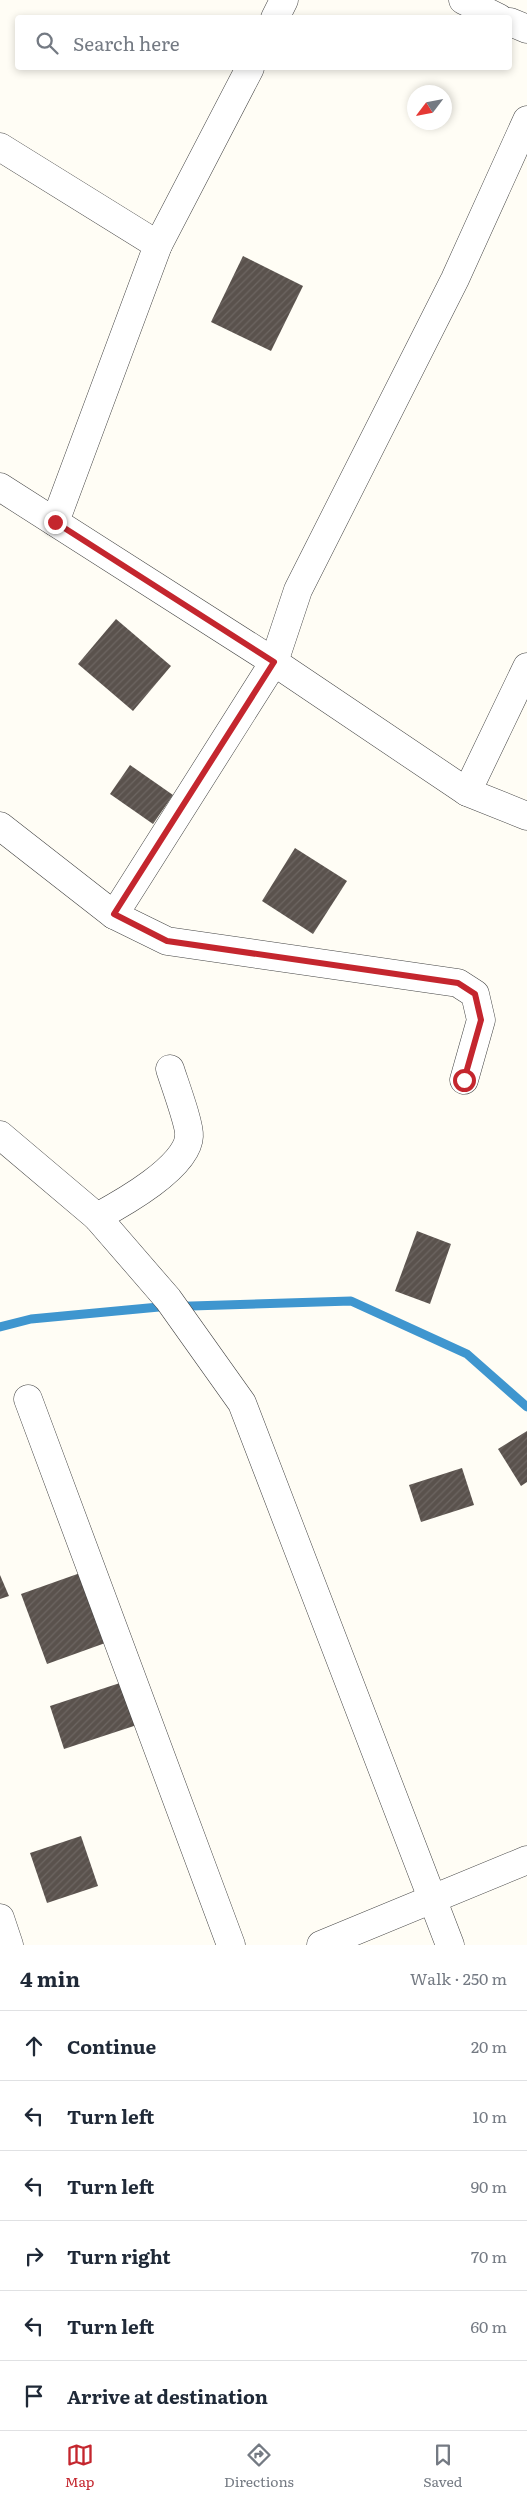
<!DOCTYPE html>
<html lang="en">
<head>
<meta charset="utf-8">
<style>
	:root { --surface:#fff; --page:#f6f6f7; --text:#1f2937; --muted:#747a83; --line:#e0e1e3; --accent:#c4262e }
	body { margin:0; font-family:Literata,serif; background:var(--page); color:var(--text) }
	.compass { position:absolute; left:407px; top:85px; width:45px; height:45px; border-radius:50%; background:var(--surface); box-shadow:0 2px 8px #0003; rotate:238deg }
	.stop { position:absolute; width:15px; height:15px; margin:-11px; border:4px solid #c4262e; border-radius:50%; background:#fff }
	.stop.end { background:#c4262e; border-color:#fff; box-shadow:0 1px 5px #0008 }
	.list { margin:0; padding:0; list-style:none }
	h2 { display:flex; justify-content:space-between; align-items:center; height:65px; margin:0; padding:0 20px; font-size:21px }
	h2 small { font-size:16px; font-weight:400; color:var(--muted) }
	.list li { display:grid; grid-template-columns:32px 1fr auto; gap:15px; align-items:center; box-sizing:border-box; height:70px; padding:0 20px; border-top:1px solid var(--line) }
	.list b { display:block; font-size:19px; white-space:nowrap }
	.list em { font-size:16px; font-style:normal; color:var(--muted) }
	.icon { flex:none; width:28px; height:28px; fill:none; stroke:currentColor; stroke-width:2; stroke-linecap:round; stroke-linejoin:round }
	.map { position:relative; flex:none; width:527px; height:1945px; overflow:hidden }
	.search { position:absolute; background:var(--surface); box-shadow:0 2px 8px #0003; left:15px; right:15px; top:15px; height:55px; display:flex; align-items:center; gap:12px; box-sizing:border-box; padding:0 18px; border-radius:5px; color:var(--muted); font-size:19px }
	.sheet { height:485px; background:var(--surface) }
	nav { display:flex; justify-content:space-around; align-items:center; box-sizing:border-box; height:70px; border-top:1px solid var(--line); background:var(--surface); font-size:14px; color:var(--muted) }
	nav a { display:grid; justify-items:center; gap:2px }
	nav .on { color:var(--accent) }
	.map>svg:first-child { display:block }
</style>
</head>
<body>
<div class="map">
<svg width="527" height="1945" viewBox="0 0 527 1945">
	<defs>
		<pattern id="building-hatch" width="6" height="6" patternUnits="userSpaceOnUse" patternTransform="scale(1.25)"><rect width="6" height="6" fill="#5a524d"/><path d="M-1 1l2-2M0 6l6-6M5 7l2-2" fill="none" stroke="#6d6662"/></pattern>
	</defs>
	<rect width="100%" height="100%" fill="#fffdf5"/>
	<g fill="none" stroke-linecap="round" stroke-linejoin="round">
		<polyline stroke="#3f96cf" stroke-width="9" points="0,1327 31,1319 159,1307 351,1301 467,1354 527,1407"/>
	</g>
	<g fill="url(#building-hatch)">
		<polygon points="243,256 303,286 271,351 211,322"/>
		<polygon points="116,619 171,666 133,711 78,664"/>
		<polygon points="130,765 173,795 153,824 110,794"/>
		<polygon points="295,848 347,881 313,934 262,901"/>
		<polygon points="417,1231 451,1244 430,1304 395,1291"/>
		<polygon points="527,1431 527,1482 521,1486 498,1449"/>
		<polygon points="462,1468 474,1505 421,1522 409,1485"/>
		<polygon points="83,1572 108,1642 47,1664 21,1594"/>
		<polygon points="0,1575 9,1596 0,1599"/>
		<polygon points="129,1680 143,1723 64,1749 50,1706"/>
		<polygon points="81,1836 98,1886 47,1903 30,1853"/>
	</g>
	<g fill="none" stroke-linecap="round" stroke-linejoin="round">
		<g stroke="#444" stroke-width="29">
			<g id="street">
				<polyline points="463,0 499,18"/>
				<polyline points="275,18 284,0"/>
				<polyline points="510,22 527,29"/>
				<polyline points="0,147 158,245"/>
				<polyline points="0,487 274,662 467,792 527,816"/>
				<polyline points="55,522 158,245 250,68"/>
				<polyline points="467,792 527,667"/>
				<polyline points="0,826 114,915 167,941 458,983 475,994 481,1020 464,1080"/>
				<polyline points="114,915 274,662 298,590 455,279 527,120"/>
				<polyline points="0,1135 97,1217 168,1299 242,1403 450,1945"/>
				<path d="M97,1217C121,1204 188,1167 189,1136C190,1125 174,1082 170,1069"/>
				<polyline points="28,1399 231,1945"/>
				<polyline points="0,1918 9,1945"/>
				<polyline points="321,1945 527,1860"/>
			</g>
		</g>
		<use href="#street" stroke="#fff" stroke-width="28"/>
	</g>
	<g fill="none" stroke-linecap="round" stroke-linejoin="round">
		<polyline stroke="#c4262e" stroke-width="6" points="55,522 274,662 114,914 167,941 458,983 475,994 481,1020 464,1080"/>
	</g>
</svg>
<svg class="compass" viewBox="-18 -18 36 36"><path d="M0-13l5 13h-10z" fill="#e53935"/><path d="M0 13l5-13h-10z" fill="#747a83"/></svg>
<div class="stop" style="left:464px;top:1080px"></div>
<div class="stop end" style="left:55px;top:522px"></div>
<div class="search"><svg class="icon" aria-label="search" viewBox="0 0 24 24"><circle cx="10" cy="10" r="6"/><path d="M15 15l6 6"/></svg>Search here</div>
</div>
<section class="sheet">
<h2>4 min<small>Walk · 250 m</small></h2>
<ul class="list">
<li><svg class="icon" aria-label="ahead" viewBox="0 0 24 24"><path d="M12 20V5M6 11l6-6 6 6"/></svg><div><b>Continue</b></div><em>20 m</em></li>
<li><svg class="icon" aria-label="left" viewBox="0 0 24 24"><path d="M17 20v-9H6M10 6l-5 5 5 5"/></svg><div><b>Turn left</b></div><em>10 m</em></li>
<li><svg class="icon" aria-label="left" viewBox="0 0 24 24"><path d="M17 20v-9H6M10 6l-5 5 5 5"/></svg><div><b>Turn left</b></div><em>90 m</em></li>
<li><svg class="icon" aria-label="right" viewBox="0 0 24 24"><path d="M7 20v-9h11M14 6l5 5-5 5"/></svg><div><b>Turn right</b></div><em>70 m</em></li>
<li><svg class="icon" aria-label="left" viewBox="0 0 24 24"><path d="M17 20v-9H6M10 6l-5 5 5 5"/></svg><div><b>Turn left</b></div><em>60 m</em></li>
<li><svg class="icon" aria-label="arrive" viewBox="0 0 24 24"><path d="M6 21V4h12l-3 4 3 4H6"/></svg><div><b>Arrive at destination</b></div></li>
</ul>
</section>
<nav>
<a class="on"><svg class="icon" aria-label="map" viewBox="0 0 24 24"><path d="M3 6l6-2 6 2 6-2v14l-6 2-6-2-6 2zM9 4v14M15 6v14"/></svg>Map</a>
<a><svg class="icon" aria-label="directions" viewBox="0 0 24 24"><path d="M12 3l9 9-9 9-9-9zM9 14v-3h6M13 9l2 2-2 2"/></svg>Directions</a>
<a><svg class="icon" aria-label="saved" viewBox="0 0 24 24"><path d="M7 4h10v16l-5-4-5 4z"/></svg>Saved</a>
</nav>
</body>
</html>
